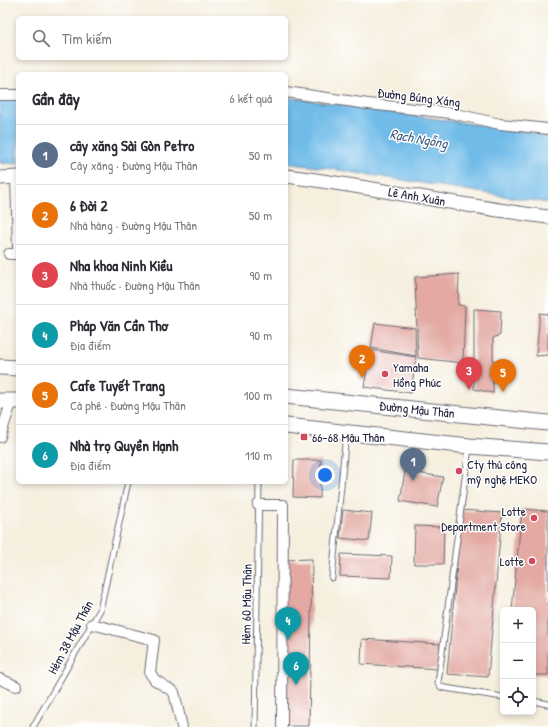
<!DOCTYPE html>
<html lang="vi">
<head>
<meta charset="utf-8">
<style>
	:root { --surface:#fff; --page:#f2f2f3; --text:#2b2b33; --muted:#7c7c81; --line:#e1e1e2; --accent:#0f766e }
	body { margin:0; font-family:"Patrick Hand",sans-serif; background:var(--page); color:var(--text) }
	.controls { position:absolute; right:12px; bottom:12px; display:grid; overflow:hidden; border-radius:6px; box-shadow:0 2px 6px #0003 }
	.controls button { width:36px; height:36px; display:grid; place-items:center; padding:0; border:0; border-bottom:1px solid var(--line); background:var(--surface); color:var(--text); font:20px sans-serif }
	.you { position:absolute; left:325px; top:475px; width:14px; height:14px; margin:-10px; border:3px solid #fff; border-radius:50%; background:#1a73e8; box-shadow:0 0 0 6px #1a73e833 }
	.badge { display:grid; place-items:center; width:26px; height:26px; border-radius:50%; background:var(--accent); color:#fff; font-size:13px; font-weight:700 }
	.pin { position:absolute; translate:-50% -33px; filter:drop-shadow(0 1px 2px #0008) }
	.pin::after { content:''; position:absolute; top:21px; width:14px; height:12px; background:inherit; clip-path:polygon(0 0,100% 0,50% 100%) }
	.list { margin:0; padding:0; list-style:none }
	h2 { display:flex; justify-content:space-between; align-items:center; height:52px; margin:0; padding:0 16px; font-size:17px }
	h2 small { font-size:13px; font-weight:400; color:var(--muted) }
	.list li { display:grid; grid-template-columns:26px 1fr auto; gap:12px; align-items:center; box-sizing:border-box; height:60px; padding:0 16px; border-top:1px solid var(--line) }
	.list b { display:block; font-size:15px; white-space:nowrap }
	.list p { margin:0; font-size:13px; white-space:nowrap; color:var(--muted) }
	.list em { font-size:13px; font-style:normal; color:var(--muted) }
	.icon { flex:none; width:22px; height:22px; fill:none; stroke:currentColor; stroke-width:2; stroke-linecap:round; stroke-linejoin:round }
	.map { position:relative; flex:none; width:548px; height:727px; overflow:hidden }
	.search { position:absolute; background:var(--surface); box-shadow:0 2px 6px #0003; left:16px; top:16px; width:272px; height:44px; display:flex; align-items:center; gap:10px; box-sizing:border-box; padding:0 14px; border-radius:6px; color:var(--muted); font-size:15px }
	.panel { position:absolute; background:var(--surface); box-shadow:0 2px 6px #0003; left:16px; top:72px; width:272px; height:412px; border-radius:6px }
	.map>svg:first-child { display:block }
</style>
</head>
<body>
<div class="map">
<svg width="548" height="727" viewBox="0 0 548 727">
	<rect width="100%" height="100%" fill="#fff"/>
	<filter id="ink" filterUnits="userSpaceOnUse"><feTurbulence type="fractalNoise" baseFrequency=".025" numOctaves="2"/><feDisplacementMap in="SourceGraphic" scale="8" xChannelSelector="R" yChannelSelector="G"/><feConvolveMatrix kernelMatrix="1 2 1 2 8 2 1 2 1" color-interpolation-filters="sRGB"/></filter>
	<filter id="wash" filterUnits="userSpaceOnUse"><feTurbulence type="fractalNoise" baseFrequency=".012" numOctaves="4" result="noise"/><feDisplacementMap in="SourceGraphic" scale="16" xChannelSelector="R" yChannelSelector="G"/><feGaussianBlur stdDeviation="0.9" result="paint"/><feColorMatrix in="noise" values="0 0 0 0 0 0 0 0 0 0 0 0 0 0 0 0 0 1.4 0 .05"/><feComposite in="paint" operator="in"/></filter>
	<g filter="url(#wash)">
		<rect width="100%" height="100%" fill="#f6efde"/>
		<g fill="#6fbbe8" stroke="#486e92">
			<polygon points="286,97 548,135 548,203 326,168 286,163"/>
			<polygon points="18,99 18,164 0,163 0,100"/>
		</g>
		<g id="blocks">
			<g fill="#e3a9a2">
				<polygon points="459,274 458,305 465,306 463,363 418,358 415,277"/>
				<polygon points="474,309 501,311 500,335 493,338 493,393 474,389"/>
				<polygon points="540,313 548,314 548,355 536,356"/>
				<polygon points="375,323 415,328 416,356 371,348"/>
				<polygon points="370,350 416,357 411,393 364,387"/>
				<polygon points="294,460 321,460 320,498 293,497"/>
				<polygon points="405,471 443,477 437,507 400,501"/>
				<polygon points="522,509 548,511 548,675 533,675 533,610 512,610"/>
				<polygon points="343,510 372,513 369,541 340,538"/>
				<polygon points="462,510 502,513 488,677 447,674"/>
				<polygon points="415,526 444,527 443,564 414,564"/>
				<polygon points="341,554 392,556 391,578 340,576"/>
				<polygon points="312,559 309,726 282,726 282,560"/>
				<polygon points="362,639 440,644 438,669 361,664"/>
			</g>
		</g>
	</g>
	<g filter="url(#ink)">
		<use href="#blocks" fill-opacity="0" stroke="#6c6a74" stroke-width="1"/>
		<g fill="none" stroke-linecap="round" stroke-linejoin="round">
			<g stroke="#6c6a74" stroke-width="7">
				<g id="service">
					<polyline points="469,448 438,683 441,687 445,688 503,697"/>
					<polyline points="332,578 346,434"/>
					<polyline points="533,701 548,704"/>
					<polyline points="33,727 100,610 128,482"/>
					<polyline points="255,727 259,482"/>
				</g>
			</g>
			<g stroke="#6c6a74" stroke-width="12">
				<g id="minor">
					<polyline points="286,92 368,104 451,113 500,124 548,129"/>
					<polyline points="0,95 18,95"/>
					<polyline points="16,177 18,248"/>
					<polyline points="9,254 18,254"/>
					<polyline points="0,437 12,400"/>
					<polyline points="258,505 283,505 282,726"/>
					<polyline points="92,624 154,640 150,673 155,680 174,692 182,727"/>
					<polyline points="0,679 16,686"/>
				</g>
			</g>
			<g stroke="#6c6a74" stroke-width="15">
				<g id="tertiary">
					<path d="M286,176C374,187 460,206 548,217"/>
					<polyline points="0,178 18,177"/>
				</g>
			</g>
			<g stroke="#6c6a74" stroke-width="17">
				<g id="secondary">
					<polyline points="0,367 18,368"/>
					<polyline points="286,396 548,423"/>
					<polyline points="0,401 18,401"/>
					<polyline points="286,426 469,446 548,452"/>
				</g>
			</g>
			<use href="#service" stroke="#fff" stroke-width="5"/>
			<use href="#minor" stroke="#fff" stroke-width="10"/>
			<use href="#tertiary" stroke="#fff" stroke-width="13"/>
			<use href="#secondary" stroke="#fff" stroke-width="15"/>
		</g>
	</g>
	<g fill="#d1495b" stroke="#fff" stroke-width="1.5">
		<circle cx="385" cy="374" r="4"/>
		<rect x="300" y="433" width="8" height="8" rx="2"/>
		<circle cx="459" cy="471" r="4"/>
		<circle cx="534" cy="518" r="4"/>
		<circle cx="532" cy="561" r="4"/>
	</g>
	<g text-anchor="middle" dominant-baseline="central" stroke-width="3" stroke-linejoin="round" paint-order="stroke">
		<g font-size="13" fill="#22223b" stroke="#fff">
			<text transform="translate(419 97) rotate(7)">Đường Búng Xáng</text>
			<text transform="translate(417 196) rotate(10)">Lê Anh Xuân</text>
			<text transform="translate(417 409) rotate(6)">Đường Mậu Thân</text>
			<text transform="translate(246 604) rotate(-89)">Hẻm 60 Mậu Thân</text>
			<text transform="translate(70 637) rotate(-62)">Hẻm 38 Mậu Thân</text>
		</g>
		<g font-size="13" fill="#22223b" stroke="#fff" text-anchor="start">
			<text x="393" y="367">Yamaha<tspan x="393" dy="15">Hồng Phúc</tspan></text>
			<text x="312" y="437">66-68 Mậu Thân</text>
			<text x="467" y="464">Cty thủ công<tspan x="467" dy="15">mỹ nghệ MEKO</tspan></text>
			<text x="526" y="511" text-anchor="end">Lotte<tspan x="526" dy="15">Department Store</tspan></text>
			<text x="524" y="561" text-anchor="end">Lotte</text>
		</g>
		<g font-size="14" font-style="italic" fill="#415f80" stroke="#fff">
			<text transform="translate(419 138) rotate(10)">Rạch Ngỗng</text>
		</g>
	</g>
</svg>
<div class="controls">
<button>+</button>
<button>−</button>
<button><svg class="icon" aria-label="locate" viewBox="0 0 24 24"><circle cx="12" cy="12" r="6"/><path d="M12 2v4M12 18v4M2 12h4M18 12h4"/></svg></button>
</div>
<div class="you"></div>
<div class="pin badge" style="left:413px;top:481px;background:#5c6f8a">1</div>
<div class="pin badge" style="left:362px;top:378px;background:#e8710a">2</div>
<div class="pin badge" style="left:469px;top:390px;background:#e0444e">3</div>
<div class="pin badge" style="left:288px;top:640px;background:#0f9aa8">4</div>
<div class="pin badge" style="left:503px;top:392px;background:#e8710a">5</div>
<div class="pin badge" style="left:296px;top:685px;background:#0f9aa8">6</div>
<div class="search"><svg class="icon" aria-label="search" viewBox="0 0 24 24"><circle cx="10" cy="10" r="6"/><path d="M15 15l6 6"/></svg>Tìm kiếm</div>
<section class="panel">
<h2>Gần đây<small>6 kết quả</small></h2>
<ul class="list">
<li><span class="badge" style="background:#5c6f8a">1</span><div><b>cây xăng Sài Gòn Petro</b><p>Cây xăng · Đường Mậu Thân</p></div><em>50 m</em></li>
<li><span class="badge" style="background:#e8710a">2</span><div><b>6 Đời 2</b><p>Nhà hàng · Đường Mậu Thân</p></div><em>50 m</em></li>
<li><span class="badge" style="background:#e0444e">3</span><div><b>Nha khoa Ninh Kiều</b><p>Nhà thuốc · Đường Mậu Thân</p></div><em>90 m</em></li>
<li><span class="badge" style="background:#0f9aa8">4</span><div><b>Pháp Văn Cần Thơ</b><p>Địa điểm</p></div><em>90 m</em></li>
<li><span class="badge" style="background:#e8710a">5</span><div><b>Cafe Tuyết Trang</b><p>Cà phê · Đường Mậu Thân</p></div><em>100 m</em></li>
<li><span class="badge" style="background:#0f9aa8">6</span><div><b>Nhà trọ Quyền Hạnh</b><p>Địa điểm</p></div><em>110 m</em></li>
</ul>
</section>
</div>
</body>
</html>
